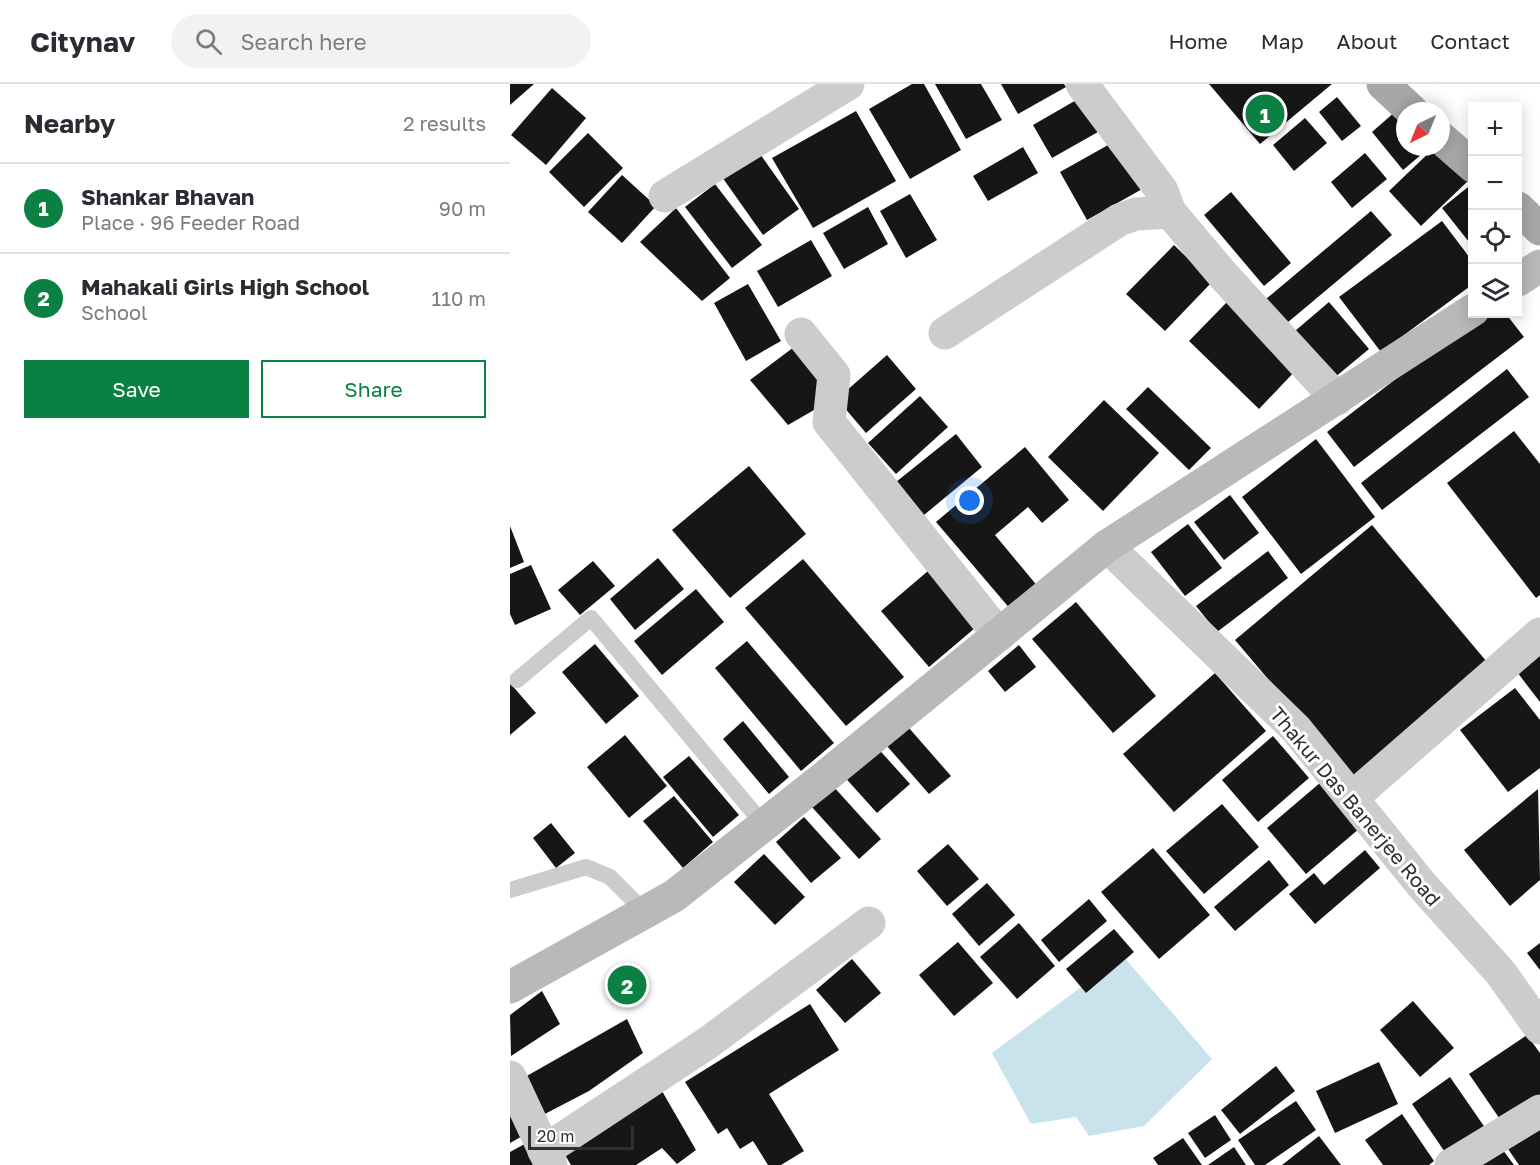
<!DOCTYPE html>
<html lang="en">
<head>
<meta charset="utf-8">
<style>
	:root { --surface:#fff; --page:#f2f2f3; --text:#2b2b33; --muted:#7c7c81; --line:#e1e1e2; --accent:#0b8043 }
	body { margin:0; font-family:"Golos Text",sans-serif; background:var(--page); color:var(--text) }
	.controls { position:absolute; right:18px; top:18px; display:grid; overflow:hidden; border-radius:0px; box-shadow:0 3px 15px #0003 }
	.controls button { width:54px; height:54px; display:grid; place-items:center; padding:0; border:0; border-bottom:2px solid var(--line); background:var(--surface); color:var(--text); font:30px sans-serif }
	.compass { position:absolute; left:886px; top:18px; width:54px; height:54px; border-radius:50%; background:var(--surface); box-shadow:0 3px 15px #0003; rotate:223deg }
	.scale { position:absolute; left:18px; bottom:15px; width:106px; box-sizing:border-box; padding-left:6px; border:3px solid #2f2f2f; border-top:0; font-size:16px; line-height:21px; white-space:nowrap; color:#2f2f2f; -webkit-text-stroke:4px #fff; paint-order:stroke }
	.you { position:absolute; left:460px; top:417px; width:21px; height:21px; margin:-15px; border:4px solid #fff; border-radius:50%; background:#1a73e8; box-shadow:0 0 0 9px #1a73e833 }
	.badge { display:grid; place-items:center; width:39px; height:39px; border-radius:50%; background:var(--accent); color:#fff; font-size:20px; font-weight:700 }
	.pin { position:absolute; translate:-50% -50%; border:3px solid #fff; box-shadow:0 2px 6px #0006 }
	.list { margin:0; padding:0; list-style:none }
	h2 { display:flex; justify-content:space-between; align-items:center; height:78px; margin:0; padding:0 24px; font-size:26px }
	h2 small { font-size:20px; font-weight:400; color:var(--muted) }
	.list li { display:grid; grid-template-columns:39px 1fr auto; gap:18px; align-items:center; box-sizing:border-box; height:90px; padding:0 24px; border-top:2px solid var(--line) }
	.list b { display:block; font-size:22px; white-space:nowrap }
	.list p { margin:0; font-size:20px; white-space:nowrap; color:var(--muted) }
	.list em { font-size:20px; font-style:normal; color:var(--muted) }
	.actions { display:flex; gap:12px; padding:18px 24px }
	.actions a { flex:1; padding:14px 0; border:2px solid var(--accent); border-radius:0px; text-align:center; font-size:21px; color:var(--accent) }
	.actions .main { background:var(--accent); color:#fff }
	.icon { flex:none; width:33px; height:33px; fill:none; stroke:currentColor; stroke-width:2; stroke-linecap:round; stroke-linejoin:round }
	.map { position:relative; flex:none; width:1030px; height:1081px; overflow:hidden }
	header { display:flex; align-items:center; gap:36px; box-sizing:border-box; height:84px; padding:0 30px; background:var(--surface); border-bottom:2px solid var(--line) }
	header strong { font-size:28px }
	nav { display:flex; gap:33px; margin-inline-start:auto; font-size:21px }
	.search { width:420px; height:54px; background:var(--page); display:flex; align-items:center; gap:15px; box-sizing:border-box; padding:0 21px; border-radius:33px; color:var(--muted); font-size:22px }
	main { display:flex }
	aside { flex:1; background:var(--surface) }
	.map>svg:first-child { display:block }
</style>
</head>
<body>
<header>
<strong>Citynav</strong>
<div class="search"><svg class="icon" aria-label="search" viewBox="0 0 24 24"><circle cx="10" cy="10" r="6"/><path d="M15 15l6 6"/></svg>Search here</div>
<nav><a>Home</a><a>Map</a><a>About</a><a>Contact</a></nav>
</header>
<main>
<aside>
<h2>Nearby<small>2 results</small></h2>
<ul class="list">
<li><span class="badge">1</span><div><b>Shankar Bhavan</b><p>Place · 96 Feeder Road</p></div><em>90 m</em></li>
<li><span class="badge">2</span><div><b>Mahakali Girls High School</b><p>School</p></div><em>110 m</em></li>
</ul>
<div class="actions"><a class="main">Save</a><a>Share</a></div>
</aside>
<div class="map">
<svg width="1030" height="1081" viewBox="0 0 1030 1081">
	<rect width="100%" height="100%" fill="#fff"/>
	<polygon fill="#c8e3ec" points="613,872 702,975 634,1042 579,1052 566,1033 521,1040 482,969"/>
	<g fill="#161616">
		<polygon points="0,0 24,0 0,21"/>
		<polygon points="402,0 414,0 451,66 400,95 359,25"/>
		<polygon points="425,0 471,0 492,36 456,55"/>
		<polygon points="491,0 554,0 556,3 508,30"/>
		<polygon points="699,0 822,0 750,60"/>
		<polygon points="42,4 76,34 36,81 1,51"/>
		<polygon points="575,11 595,44 542,74 523,41"/>
		<polygon points="827,13 851,42 832,57 809,28"/>
		<polygon points="346,27 386,97 303,144 262,74"/>
		<polygon points="886,27 895,37 895,63 918,65 893,86 862,48"/>
		<polygon points="795,34 817,59 784,87 763,61"/>
		<polygon points="78,49 113,84 74,123 39,88"/>
		<polygon points="607,56 634,104 577,136 550,88"/>
		<polygon points="513,63 528,89 478,117 463,92"/>
		<polygon points="925,63 960,95 911,142 879,107"/>
		<polygon points="248,67 289,125 253,151 212,93"/>
		<polygon points="855,69 877,95 842,124 821,98"/>
		<polygon points="112,91 146,122 112,159 78,128"/>
		<polygon points="963,99 963,163 932,124"/>
		<polygon points="205,100 252,161 222,184 175,123"/>
		<polygon points="721,108 781,179 754,202 694,131"/>
		<polygon points="400,110 427,156 396,174 370,127"/>
		<polygon points="358,123 378,160 334,185 313,149"/>
		<polygon points="166,124 220,194 192,217 130,158"/>
		<polygon points="861,127 882,151 777,239 756,215"/>
		<polygon points="932,137 963,178 963,200 871,268 829,213"/>
		<polygon points="301,156 322,192 268,223 247,187"/>
		<polygon points="664,161 702,198 655,247 616,210"/>
		<polygon points="238,200 271,257 236,277 204,219"/>
		<polygon points="718,217 788,284 749,325 679,257"/>
		<polygon points="819,218 859,265 824,294 785,247"/>
		<polygon points="970,230 996,230 1014,253 844,383 817,348"/>
		<polygon points="288,260 315,298 311,322 278,341 240,296"/>
		<polygon points="377,271 406,305 356,349 327,315"/>
		<polygon points="997,285 1019,313 872,426 851,399"/>
		<polygon points="638,303 701,364 679,386 616,325"/>
		<polygon points="410,312 438,343 386,390 358,359"/>
		<polygon points="594,316 649,369 593,427 538,373"/>
		<polygon points="1004,347 1030,380 1030,511 1026,514 937,399"/>
		<polygon points="446,350 472,383 414,431 386,398"/>
		<polygon points="806,355 865,433 791,490 732,413"/>
		<polygon points="515,363 559,416 532,439 518,423 485,451 529,504 502,527 426,438"/>
		<polygon points="239,382 296,450 220,514 162,446"/>
		<polygon points="720,411 749,449 714,476 684,438"/>
		<polygon points="678,440 712,484 675,512 641,468"/>
		<polygon points="862,441 982,584 845,698 725,556"/>
		<polygon points="0,442 14,478 0,484"/>
		<polygon points="758,467 778,494 707,548 686,522"/>
		<polygon points="148,474 174,505 125,546 100,515"/>
		<polygon points="293,475 394,593 336,642 235,524"/>
		<polygon points="83,477 105,502 70,531 48,506"/>
		<polygon points="21,481 41,525 5,541 0,530 0,490"/>
		<polygon points="418,487 465,544 419,583 371,527"/>
		<polygon points="186,505 214,538 152,591 124,557"/>
		<polygon points="566,518 646,612 603,649 522,555"/>
		<polygon points="237,557 324,659 291,687 205,584"/>
		<polygon points="85,560 129,612 96,640 52,588"/>
		<polygon points="509,561 526,583 495,608 478,587"/>
		<polygon points="1030,569 1030,618 1007,588"/>
		<polygon points="705,589 756,647 664,728 613,670"/>
		<polygon points="0,599 26,629 0,651"/>
		<polygon points="1005,604 1030,636 1030,684 998,708 950,646"/>
		<polygon points="233,637 279,693 259,710 213,655"/>
		<polygon points="399,644 441,692 419,710 377,662"/>
		<polygon points="115,651 157,702 119,734 77,683"/>
		<polygon points="763,652 799,694 748,738 712,696"/>
		<polygon points="364,660 400,700 367,729 331,689"/>
		<polygon points="179,672 229,731 203,753 153,693"/>
		<polygon points="811,698 850,744 796,790 757,744"/>
		<polygon points="323,702 371,755 349,775 301,722"/>
		<polygon points="1028,705 1030,796 1000,822 954,766"/>
		<polygon points="164,712 203,758 173,784 133,737"/>
		<polygon points="712,720 749,763 694,810 656,767"/>
		<polygon points="294,733 331,774 301,799 266,758"/>
		<polygon points="41,739 65,769 46,784 23,754"/>
		<polygon points="438,760 469,795 437,822 407,787"/>
		<polygon points="643,764 700,831 649,875 591,808"/>
		<polygon points="855,766 870,784 805,840 779,810 804,789 814,801"/>
		<polygon points="254,770 295,813 265,841 224,798"/>
		<polygon points="759,776 779,801 725,847 704,823"/>
		<polygon points="477,799 505,831 469,862 442,830"/>
		<polygon points="579,815 597,837 549,878 531,856"/>
		<polygon points="509,839 545,882 507,915 470,873"/>
		<polygon points="604,845 624,868 576,909 556,885"/>
		<polygon points="448,858 483,899 444,932 409,891"/>
		<polygon points="1030,859 1030,886 1017,869"/>
		<polygon points="342,875 371,909 335,939 306,906"/>
		<polygon points="32,907 50,940 1,972 0,931"/>
		<polygon points="903,917 944,964 910,993 870,946"/>
		<polygon points="300,920 329,966 259,1010 294,1067 271,1081 258,1081 243,1057 230,1065 217,1044 208,1050 175,998"/>
		<polygon points="117,935 133,969 79,1007 29,1033 15,993"/>
		<polygon points="1017,951 1030,969 1030,1016 994,1041 959,990"/>
		<polygon points="869,978 888,1020 825,1049 806,1007"/>
		<polygon points="766,982 785,1007 730,1050 711,1026"/>
		<polygon points="940,993 978,1048 939,1074 902,1020"/>
		<polygon points="152,1007 186,1066 167,1080 152,1064 126,1081 61,1081 55,1071"/>
		<polygon points="0,1015 18,1049 0,1059"/>
		<polygon points="786,1017 806,1046 755,1081 745,1081 728,1056"/>
		<polygon points="892,1030 924,1077 919,1081 873,1081 855,1056"/>
		<polygon points="705,1031 721,1056 695,1074 678,1049"/>
		<polygon points="1030,1039 1030,1081 1009,1081 996,1062"/>
		<polygon points="809,1052 831,1081 772,1081"/>
		<polygon points="673,1054 692,1081 648,1081 643,1074"/>
		<polygon points="20,1057 32,1081 0,1081 0,1068"/>
		<polygon points="987,1058 1004,1081 953,1081"/>
		<polygon points="724,1063 736,1081 698,1081"/>
	</g>
	<g fill="none" stroke-linecap="round" stroke-linejoin="round">
		<g stroke="#ccc" stroke-width="16">
			<polyline points="7,596 81,534 254,741"/>
			<polyline points="0,806 76,783 100,793 135,828"/>
		</g>
		<g stroke="#ccc" stroke-width="33">
			<polyline points="572,0 652,107 660,128 713,191 827,315"/>
			<polyline points="155,112 338,0"/>
			<polyline points="435,249 609,136 626,130 660,128"/>
			<polyline points="291,250 324,291 319,338 489,551"/>
			<polyline points="597,462 786,645 911,800 990,888 1030,944"/>
			<polyline points="843,713 1030,550"/>
			<polyline points="0,993 41,1081"/>
			<polyline points="34,1067 199,958 359,839"/>
			<polyline points="941,1081 1030,1027"/>
		</g>
		<g stroke="#b9b9b9" stroke-width="33">
			<polyline points="1008,196 1030,182"/>
			<polyline points="0,903 164,812 311,696 597,462 963,226"/>
		</g>
		<g stroke="#a7a7a7" stroke-width="33">
			<polyline points="873,0 902,27"/>
			<polyline points="931,54 963,82"/>
			<polyline points="1008,124 1030,145"/>
		</g>
	</g>
	<g text-anchor="middle" dominant-baseline="central" stroke-width="6" stroke-linejoin="round" paint-order="stroke">
		<g font-size="20" fill="#2f2f2f" stroke="#fff">
			<text transform="translate(846 722) rotate(50)">Thakur Das Banerjee Road</text>
		</g>
	</g>
</svg>
<div class="controls">
<button>+</button>
<button>−</button>
<button><svg class="icon" aria-label="locate" viewBox="0 0 24 24"><circle cx="12" cy="12" r="6"/><path d="M12 2v4M12 18v4M2 12h4M18 12h4"/></svg></button>
<button><svg class="icon" aria-label="layers" viewBox="0 0 24 24"><path d="M12 4l9 5-9 5-9-5zM3 14l9 5 9-5"/></svg></button>
</div>
<svg class="compass" viewBox="-18 -18 36 36"><path d="M0-13l5 13h-10z" fill="#e53935"/><path d="M0 13l5-13h-10z" fill="#7c7c81"/></svg>
<div class="scale">20 m</div>
<div class="you"></div>
<div class="pin badge" style="left:755px;top:30px">1</div>
<div class="pin badge" style="left:117px;top:901px">2</div>
</div>
</main>
</body>
</html>
